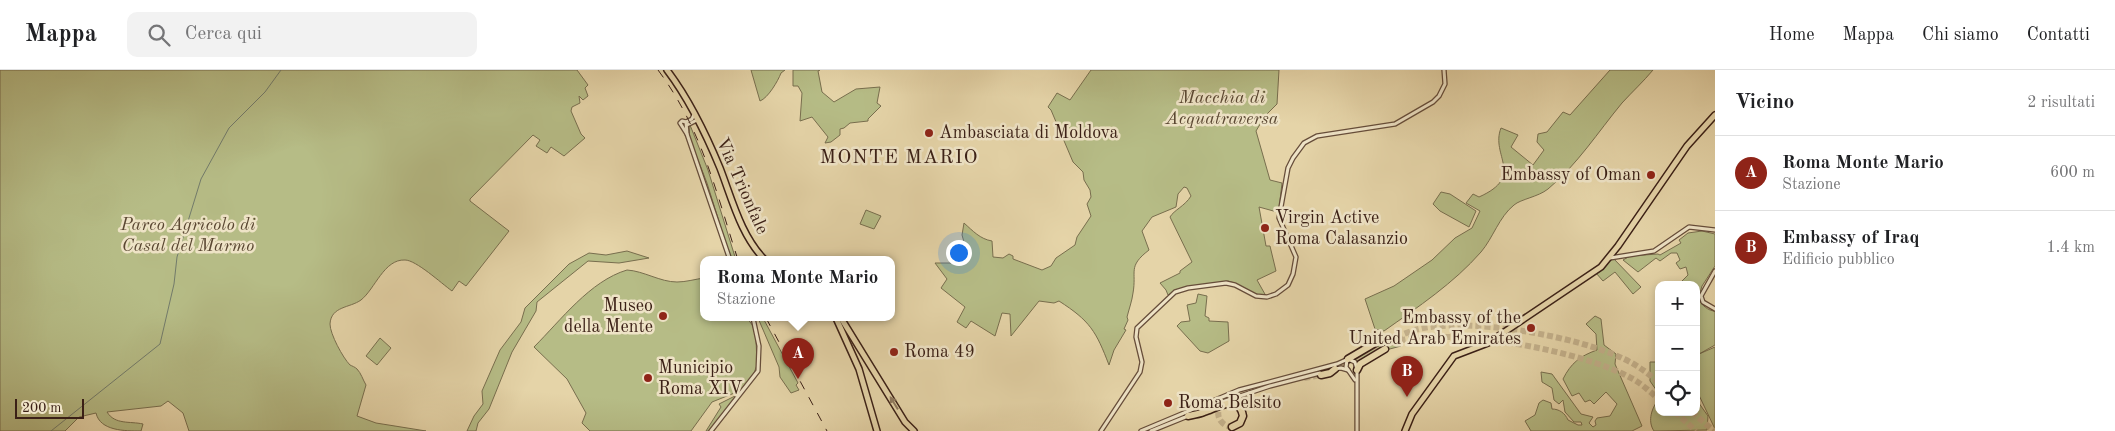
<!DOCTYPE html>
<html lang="it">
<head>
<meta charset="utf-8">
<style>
	:root { --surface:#fff; --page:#f2f2f2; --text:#202124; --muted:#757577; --line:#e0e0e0; --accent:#8f2418 }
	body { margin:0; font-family:"Old Standard TT",serif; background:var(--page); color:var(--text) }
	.controls { position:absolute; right:15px; bottom:15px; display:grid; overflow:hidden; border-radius:10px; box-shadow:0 2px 8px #0003 }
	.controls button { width:45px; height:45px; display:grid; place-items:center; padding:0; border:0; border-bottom:1px solid var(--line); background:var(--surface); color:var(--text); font:25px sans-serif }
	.scale { position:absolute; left:15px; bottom:12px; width:69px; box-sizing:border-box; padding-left:5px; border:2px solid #3b2016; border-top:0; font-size:14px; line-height:18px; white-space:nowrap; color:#3b2016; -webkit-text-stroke:4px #eee3c6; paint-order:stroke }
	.you { position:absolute; left:958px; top:182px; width:18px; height:18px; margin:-12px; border:4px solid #fff; border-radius:50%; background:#1a73e8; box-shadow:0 0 0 8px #1a73e833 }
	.badge { display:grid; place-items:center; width:32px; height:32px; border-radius:50%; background:var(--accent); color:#fff; font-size:16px; font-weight:700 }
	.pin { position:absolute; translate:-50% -41px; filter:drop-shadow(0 1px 2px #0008) }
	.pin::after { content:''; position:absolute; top:26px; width:18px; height:15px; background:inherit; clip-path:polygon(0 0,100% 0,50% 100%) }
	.popup { position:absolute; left:700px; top:186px; width:195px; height:65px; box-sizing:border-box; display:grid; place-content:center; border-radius:10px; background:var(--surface); filter:drop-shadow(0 1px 4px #0005); font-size:16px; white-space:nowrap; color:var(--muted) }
	.popup b { font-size:19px; color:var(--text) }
	.popup::after { content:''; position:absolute; left:50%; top:100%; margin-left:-10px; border:10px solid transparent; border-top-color:var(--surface) }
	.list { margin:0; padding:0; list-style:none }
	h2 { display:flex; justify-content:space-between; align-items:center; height:65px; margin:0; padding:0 20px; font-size:21px }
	h2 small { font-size:16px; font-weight:400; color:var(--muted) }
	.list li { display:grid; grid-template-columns:32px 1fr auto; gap:15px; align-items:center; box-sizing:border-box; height:75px; padding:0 20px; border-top:1px solid var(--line) }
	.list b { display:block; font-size:19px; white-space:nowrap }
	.list p { margin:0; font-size:16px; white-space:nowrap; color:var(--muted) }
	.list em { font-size:16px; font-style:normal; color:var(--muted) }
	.icon { flex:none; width:28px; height:28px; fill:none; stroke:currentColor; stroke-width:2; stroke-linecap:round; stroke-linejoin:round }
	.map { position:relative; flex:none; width:1715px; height:361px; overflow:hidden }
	header { display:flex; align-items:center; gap:30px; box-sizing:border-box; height:70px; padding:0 25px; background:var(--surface); border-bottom:1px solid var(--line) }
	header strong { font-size:24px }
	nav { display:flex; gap:28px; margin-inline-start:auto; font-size:18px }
	.search { width:350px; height:45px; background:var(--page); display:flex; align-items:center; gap:12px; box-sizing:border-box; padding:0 18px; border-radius:10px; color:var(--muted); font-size:19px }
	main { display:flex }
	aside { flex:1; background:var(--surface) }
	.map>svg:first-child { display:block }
</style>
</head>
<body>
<header>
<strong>Mappa</strong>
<div class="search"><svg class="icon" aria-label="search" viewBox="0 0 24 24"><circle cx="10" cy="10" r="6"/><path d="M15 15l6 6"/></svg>Cerca qui</div>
<nav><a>Home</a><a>Mappa</a><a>Chi siamo</a><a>Contatti</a></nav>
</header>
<main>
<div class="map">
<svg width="1715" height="361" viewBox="0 0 1715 361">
	<rect width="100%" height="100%" fill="#e5d4a8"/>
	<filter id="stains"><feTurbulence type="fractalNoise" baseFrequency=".004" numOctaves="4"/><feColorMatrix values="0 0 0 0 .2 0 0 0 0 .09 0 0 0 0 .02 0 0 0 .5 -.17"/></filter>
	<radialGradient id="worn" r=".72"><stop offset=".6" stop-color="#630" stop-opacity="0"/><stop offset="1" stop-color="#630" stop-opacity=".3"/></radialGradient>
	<g fill="#b6bc86" stroke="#786e4e">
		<path d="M0,0H577L588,15L585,18L588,26L583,30L579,26L580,33L572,37L571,41L581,64L585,68L564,86L551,77L547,83L536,76L540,70L533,65L470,129V131L509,161L466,216L459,211L452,221C441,213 416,190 405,190C384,189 375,219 361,230C350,238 331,236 330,254C330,264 343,288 350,295C352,296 355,297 357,299C361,303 363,310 366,315L357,346L376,353L426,361H189L183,343L168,331L161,336L107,342C115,355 130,351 143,354L141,361C125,361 100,361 96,343L79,347L65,361H0Z"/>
		<path d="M751,0H785L781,3C778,11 768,28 760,31Z"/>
		<polygon points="793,0 820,0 818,1 822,22 834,32 856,19 880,17 877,33 881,36 868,49 868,51 850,53 844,58 840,59 840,65 831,72 825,73 828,67 812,47 800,51 802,23 798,16 793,16"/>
		<path d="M1091,0H1279L1277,34L1265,46L1256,61L1270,110L1282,113L1279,139L1277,142L1259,137L1266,176H1270L1276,201L1257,210L1266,226C1251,225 1241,214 1228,211L1177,220L1168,225L1166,220L1160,213L1180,203V201L1192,192L1170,147C1174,140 1185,136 1191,126L1187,118L1184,117L1178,124L1176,137L1152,147L1142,161L1149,180C1127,197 1137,201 1133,223C1132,231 1129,239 1127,247L1128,250L1124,259L1126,260L1114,280L1109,295C1096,261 1090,251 1059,231L1054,233L1039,231L1011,266L1010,244L1002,243L995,266L971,251L966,258L957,252L965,237L941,218L947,209L935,193H955L958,189L956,183L964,172L962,165L964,153C973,161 980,169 992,171L993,187L1003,188L1009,184L1013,186V189L1042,200L1051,196L1056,188L1075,175L1077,167L1091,146L1087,134L1091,127L1090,120L1084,110L1083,102L1073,92L1051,40L1048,37L1057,23L1070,30Z"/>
		<path d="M1610,0H1653C1643,12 1632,22 1622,33C1598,62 1577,95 1548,119C1538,127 1521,129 1514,135C1499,147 1493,168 1481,182C1454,213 1418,237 1384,261L1375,259L1365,229L1394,216L1432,190L1455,168L1472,158L1480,141L1466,133L1473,124L1479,127C1526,106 1490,86 1501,58L1518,65L1511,77L1533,95L1544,80L1537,72L1538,64L1547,62L1563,42L1570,45Z"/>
		<polygon points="690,55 708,100 736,190 731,190 707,113 689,67"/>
		<polygon points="1441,122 1450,124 1476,141 1469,157 1440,141 1433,134"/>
		<polygon points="866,140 881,146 874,159 860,154"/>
		<path d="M1702,161L1715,164V196L1702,216L1698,229C1702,235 1708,241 1715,241V275L1699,284L1715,277V359L1696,319V215H1678L1688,205L1686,197L1680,199L1676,193L1680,190L1677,183H1671L1660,191L1656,188L1638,202L1623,190L1630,186L1658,184L1660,185L1681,173L1679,170L1688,163Z"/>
		<polygon points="627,181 649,188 619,193 588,191 537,232 536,241 512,282 489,339 478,353 476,361 467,361 474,346 483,334 482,321 500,280 521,252 525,238 569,194 589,183 606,185"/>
		<polygon points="1613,188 1641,217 1633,224 1615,202 1603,211 1596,203"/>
		<path d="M627,200C644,201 660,212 677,212C686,212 696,209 704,208V248H747L753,256L756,269L757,295L754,303L742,320L712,332L691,361H590L582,353L586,343L567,309L534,277C561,250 590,211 627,200Z"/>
		<polygon points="1198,224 1207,226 1205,246 1209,248 1209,251 1228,252 1229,271 1208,283 1200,281 1177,256 1181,252 1190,251 1187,235 1196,233"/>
		<path d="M1595,246L1601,249L1604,275L1616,284L1615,294L1642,356L1632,361H1531L1525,351L1535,345L1539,333L1543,330L1551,333L1552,339C1559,339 1565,343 1568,350L1578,355H1582L1581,352H1574L1565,342L1563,330L1559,334L1554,330L1552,318L1542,312L1541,302L1552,304L1581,344L1593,347L1589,353L1593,357L1596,355L1595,351L1597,348L1610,346L1617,334L1606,322L1594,334L1590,330L1585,332L1579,323L1572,326L1563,309C1571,293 1580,286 1597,280L1596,264L1586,254Z"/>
		<polygon points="758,248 763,248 798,313 796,315 799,320 791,323 780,307 779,297"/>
		<polygon points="1395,264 1401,276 1386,280 1357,294 1353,288 1381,268"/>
		<polygon points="380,268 391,278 377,295 366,286"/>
		<polygon points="1650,292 1659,292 1659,324 1650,311"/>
		<polygon points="739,324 709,361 706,361 721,337 719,334"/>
		<path d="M1659,329V342H1696V329L1708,346L1707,360L1654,361C1647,351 1652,337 1659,329Z"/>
	</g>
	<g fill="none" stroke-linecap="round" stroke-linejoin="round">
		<polyline stroke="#727b6b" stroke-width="1" points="51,361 160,274 174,214 177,187 201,109 229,58 265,22 281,0"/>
		<g stroke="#c3b08b" stroke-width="6" stroke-dasharray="6 3" stroke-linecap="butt">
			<path d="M1391,273C1445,255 1581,280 1631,308C1641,313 1650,322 1659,329"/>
			<path d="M1331,297C1361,290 1385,269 1415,260C1465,246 1577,266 1624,289C1637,295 1648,303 1659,313"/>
			<polyline points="1304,308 1321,305"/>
			<path d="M1223,334C1213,343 1220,356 1232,357"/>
			<polyline points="1675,342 1696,361"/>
			<polyline points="1692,342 1714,361"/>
			<polyline points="1147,361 1158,355"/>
		</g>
		<g stroke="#664d3a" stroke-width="5.5">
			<g id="minor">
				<polyline points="686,52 682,51 680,53 687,64 730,190"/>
				<polyline points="686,52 687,64"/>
				<polyline points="686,52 692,49 694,44"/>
				<polyline points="687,55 697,50"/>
				<polyline points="1610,188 1654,181 1689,157 1715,160"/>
				<polyline points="1715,201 1701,226 1703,232 1715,239"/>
				<polyline points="1347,290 1346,297 1355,310"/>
				<polyline points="1334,299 1341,298 1348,300"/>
				<polyline points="1216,334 1270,316 1320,303"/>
				<polyline points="711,361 758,301 759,276 753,248"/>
				<polyline points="1101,361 1140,302 1142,292 1136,267 1137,258 1175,222 1188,218 1226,213 1235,215 1256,226 1267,227 1276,224 1288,215 1293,204 1296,187 1279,148 1288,98 1293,88 1304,73 1317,66 1395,54 1433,32 1439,26 1445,14 1444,0"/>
				<polyline points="1141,361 1239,320 1337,294 1348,289 1355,292 1357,300 1357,361"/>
				<polyline points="1151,361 1188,346"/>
			</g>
		</g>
		<g stroke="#3b2016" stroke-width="8">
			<g id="major">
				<path d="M667,0C689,29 706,64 720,98C732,129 741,166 765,190"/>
				<polyline points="836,248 859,299 877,361"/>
				<polyline points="841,248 905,352 914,361"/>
				<polyline points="1405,361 1412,344 1454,286 1488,273 1601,197 1618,176 1687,76 1715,45"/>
			</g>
		</g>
		<g stroke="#3b2016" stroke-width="9">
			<g id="highway">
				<polyline points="1348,289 1382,269"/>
				<polyline points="1357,300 1360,294 1385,279"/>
				<polyline points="1321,305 1330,303 1335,299"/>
				<path d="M1188,346C1193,345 1199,344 1204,342C1217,338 1239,323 1243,346L1240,353L1232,357"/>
			</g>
		</g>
		<use href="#minor" stroke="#eee3c6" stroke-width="3"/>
		<use href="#major" stroke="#e5d4a8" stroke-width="5"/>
		<use href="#highway" stroke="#e5d4a8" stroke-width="6"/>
		<g stroke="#3b2016" stroke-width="1" stroke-dasharray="9 9" stroke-linecap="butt">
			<path d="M658,0C702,59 716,122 738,190"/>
			<polyline points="766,248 827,361"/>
		</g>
	</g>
	<defs><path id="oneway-solid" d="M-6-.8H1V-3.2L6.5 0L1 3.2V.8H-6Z" transform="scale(1.25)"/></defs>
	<use fill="#907a5f" href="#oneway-solid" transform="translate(894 333) rotate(-122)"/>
	<g fill="#8f2418" stroke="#eee3c6" stroke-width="2">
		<circle cx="929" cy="63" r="5"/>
		<circle cx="1651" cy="105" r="5"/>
		<circle cx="1265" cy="158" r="5"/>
		<circle cx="663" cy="246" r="5"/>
		<circle cx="1531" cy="258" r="5"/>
		<circle cx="894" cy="282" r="5"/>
		<circle cx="648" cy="308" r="5"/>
		<circle cx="1168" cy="333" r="5"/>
	</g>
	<g text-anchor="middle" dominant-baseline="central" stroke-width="5" stroke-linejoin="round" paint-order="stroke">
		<g font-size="18" font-style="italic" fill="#5a4732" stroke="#eee3c6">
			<text x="1222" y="28">Macchia di<tspan x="1222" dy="21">Acquatraversa</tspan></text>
			<text x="188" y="155">Parco Agricolo di<tspan x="188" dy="21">Casal del Marmo</tspan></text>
		</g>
		<g font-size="18" fill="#3b2016" stroke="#eee3c6" text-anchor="start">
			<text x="939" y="63">Ambasciata di Moldova</text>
			<text x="1641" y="105" text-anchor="end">Embassy of Oman</text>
			<text x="1275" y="148">Virgin Active<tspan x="1275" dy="21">Roma Calasanzio</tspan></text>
			<text x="653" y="236" text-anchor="end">Museo<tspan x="653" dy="21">della Mente</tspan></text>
			<text x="1521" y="248" text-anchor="end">Embassy of the<tspan x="1521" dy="21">United Arab Emirates</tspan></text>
			<text x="904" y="282">Roma 49</text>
			<text x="658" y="298">Municipio<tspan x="658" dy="21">Roma XIV</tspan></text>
			<text x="1178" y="333">Roma Belsito</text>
		</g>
		<g font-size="18" fill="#3b2016" stroke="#eee3c6">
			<text transform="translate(742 116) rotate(66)">Via Trionfale</text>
		</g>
		<g font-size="20" letter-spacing="1" fill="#3b2016" stroke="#eee3c6">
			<text x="899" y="88">MONTE MARIO</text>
		</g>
	</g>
	<rect width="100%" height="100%" filter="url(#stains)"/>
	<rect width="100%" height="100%" fill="url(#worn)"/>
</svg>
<div class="controls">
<button>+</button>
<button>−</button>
<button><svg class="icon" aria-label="locate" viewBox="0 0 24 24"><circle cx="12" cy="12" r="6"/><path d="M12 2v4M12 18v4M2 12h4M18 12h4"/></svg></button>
</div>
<div class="scale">200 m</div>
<div class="you"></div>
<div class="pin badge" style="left:798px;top:309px">A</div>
<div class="popup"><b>Roma Monte Mario</b>Stazione</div>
<div class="pin badge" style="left:1407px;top:327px">B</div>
</div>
<aside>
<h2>Vicino<small>2 risultati</small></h2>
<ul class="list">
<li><span class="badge">A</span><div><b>Roma Monte Mario</b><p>Stazione</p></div><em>600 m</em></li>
<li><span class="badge">B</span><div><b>Embassy of Iraq</b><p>Edificio pubblico</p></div><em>1.4 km</em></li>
</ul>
</aside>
</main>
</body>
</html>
